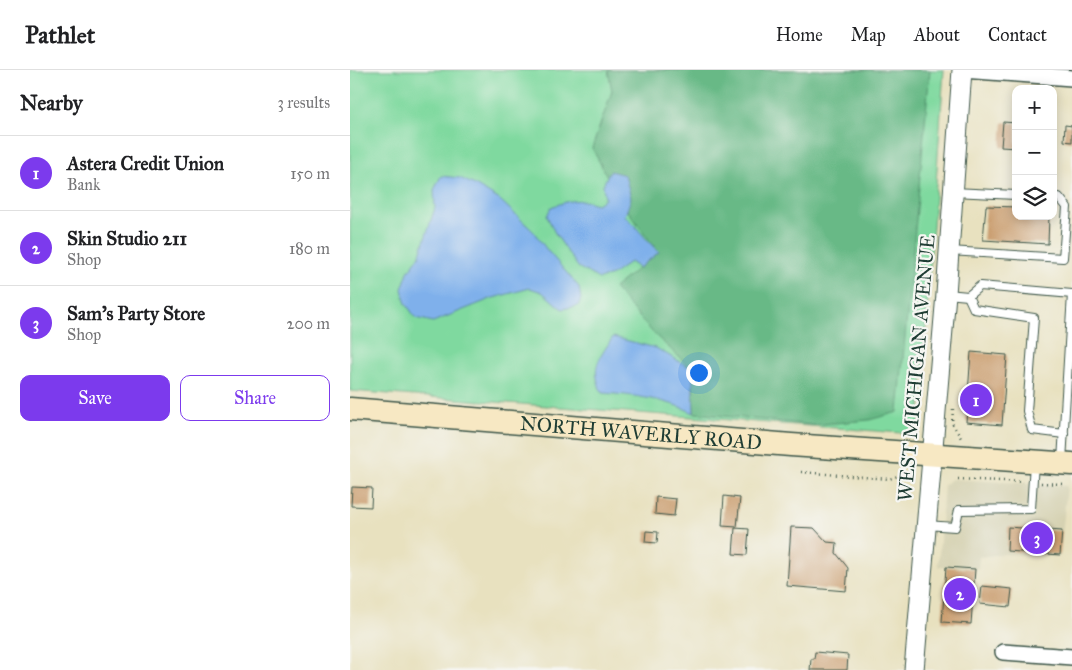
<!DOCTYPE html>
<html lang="en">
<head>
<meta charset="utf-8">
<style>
	:root { --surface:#fff; --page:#f6f6f6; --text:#202124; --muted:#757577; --line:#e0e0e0; --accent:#7c3aed }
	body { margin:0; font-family:"IM FELL Great Primer",serif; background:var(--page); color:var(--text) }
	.controls { position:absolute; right:15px; top:15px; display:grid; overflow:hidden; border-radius:10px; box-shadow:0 2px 12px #0003 }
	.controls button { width:45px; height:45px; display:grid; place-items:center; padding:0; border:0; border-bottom:1px solid var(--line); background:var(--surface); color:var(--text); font:25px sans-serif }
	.you { position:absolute; left:348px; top:302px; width:18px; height:18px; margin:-12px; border:4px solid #fff; border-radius:50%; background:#1a73e8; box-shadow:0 0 0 8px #1a73e833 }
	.badge { display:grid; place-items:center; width:32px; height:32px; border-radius:50%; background:var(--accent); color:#fff; font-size:16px; font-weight:700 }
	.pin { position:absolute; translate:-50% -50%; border:2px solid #fff; box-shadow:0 1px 5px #0006 }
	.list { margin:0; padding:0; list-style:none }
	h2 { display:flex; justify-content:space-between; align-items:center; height:65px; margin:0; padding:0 20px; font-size:21px }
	h2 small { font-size:16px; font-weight:400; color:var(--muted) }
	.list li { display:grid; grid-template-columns:32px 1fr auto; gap:15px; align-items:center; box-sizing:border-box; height:75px; padding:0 20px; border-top:1px solid var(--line) }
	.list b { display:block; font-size:19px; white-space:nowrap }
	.list p { margin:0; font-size:16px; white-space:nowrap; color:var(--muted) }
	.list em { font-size:16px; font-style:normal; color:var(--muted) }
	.actions { display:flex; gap:10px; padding:15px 20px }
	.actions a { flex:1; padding:11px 0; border:1px solid var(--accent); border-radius:10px; text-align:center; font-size:18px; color:var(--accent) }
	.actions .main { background:var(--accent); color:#fff }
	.icon { flex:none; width:28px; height:28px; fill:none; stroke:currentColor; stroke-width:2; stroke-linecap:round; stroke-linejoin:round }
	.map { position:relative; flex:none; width:722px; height:600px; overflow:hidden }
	header { display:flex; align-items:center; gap:30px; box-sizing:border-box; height:70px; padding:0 25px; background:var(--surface); border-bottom:1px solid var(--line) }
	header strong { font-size:24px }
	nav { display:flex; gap:28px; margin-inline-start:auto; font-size:18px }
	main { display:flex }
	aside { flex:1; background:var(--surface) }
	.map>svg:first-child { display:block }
</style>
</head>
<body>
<header>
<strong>Pathlet</strong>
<nav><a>Home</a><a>Map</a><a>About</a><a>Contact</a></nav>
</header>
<main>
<aside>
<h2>Nearby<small>3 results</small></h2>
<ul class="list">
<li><span class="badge">1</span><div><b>Astera Credit Union</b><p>Bank</p></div><em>150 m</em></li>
<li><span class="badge">2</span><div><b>Skin Studio 211</b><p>Shop</p></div><em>180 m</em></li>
<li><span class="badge">3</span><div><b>Sam's Party Store</b><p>Shop</p></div><em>200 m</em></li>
</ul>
<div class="actions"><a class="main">Save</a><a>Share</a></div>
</aside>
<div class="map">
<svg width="722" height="600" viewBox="0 0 722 600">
	<rect width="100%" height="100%" fill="#f6f6f2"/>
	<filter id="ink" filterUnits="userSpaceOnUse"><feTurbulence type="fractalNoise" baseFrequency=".02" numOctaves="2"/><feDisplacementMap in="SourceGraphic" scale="10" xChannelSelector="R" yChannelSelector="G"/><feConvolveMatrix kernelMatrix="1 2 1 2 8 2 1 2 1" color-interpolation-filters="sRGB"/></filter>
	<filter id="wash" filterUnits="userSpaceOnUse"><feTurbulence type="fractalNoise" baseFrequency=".0096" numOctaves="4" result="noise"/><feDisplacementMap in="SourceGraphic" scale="20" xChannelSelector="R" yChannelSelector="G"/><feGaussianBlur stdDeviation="1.12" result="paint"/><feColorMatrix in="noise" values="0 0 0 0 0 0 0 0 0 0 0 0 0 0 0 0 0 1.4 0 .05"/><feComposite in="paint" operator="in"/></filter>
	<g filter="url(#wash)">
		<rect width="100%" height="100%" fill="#e8e1bf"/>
		<polygon fill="#d6d2b2" points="602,409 717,416 710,487 654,484 629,487 628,499 588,497 594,415"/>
		<polygon fill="#7fd99f" stroke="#4f8b6a" points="0,0 594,0 569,356 564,364 0,321"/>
		<polygon fill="#67b986" stroke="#437b5d" points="258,0 580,0 548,342 519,350 463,355 344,343 342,299 304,264 264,218 308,182 268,127 242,78 262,21"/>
		<g fill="#7fb0eb" stroke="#4f7690">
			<path d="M260,101L275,105L281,128L275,146C288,157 296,171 309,182L289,198L280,192L262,205L249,209L228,197L205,163L197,146L201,137C220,130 227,128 247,134L255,129L253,115Z"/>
			<polygon points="91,106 110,108 125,115 150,130 183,161 197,180 229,217 231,229 228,236 212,239 192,222 180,218 143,228 83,252 66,248 56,234 52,219 58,202 69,187 85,138 84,120"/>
			<path d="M263,267L306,278L342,299L344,343C316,329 283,325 252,323C240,297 249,289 263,267Z"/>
		</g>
		<g id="blocks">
			<g fill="#ca9e6f">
				<polygon points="653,52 666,53 666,78 651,77"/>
				<polygon points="715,55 722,56 722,72 714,71"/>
				<polygon points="636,136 666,137 666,146 699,146 698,174 633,170"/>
				<polygon points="621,282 657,285 652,355 616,352"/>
				<polygon points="2,417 22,418 21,437 1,436"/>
				<polygon points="374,426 390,428 387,457 372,456"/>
				<polygon points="306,427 326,429 324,446 305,444"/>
				<polygon points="441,457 464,458 477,472 487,473 486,483 498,498 496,521 437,516"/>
				<polygon points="658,457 712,461 710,485 657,481"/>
				<polygon points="385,458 399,459 397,485 383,484"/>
				<polygon points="296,461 308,462 307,473 295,472"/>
				<polygon points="596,497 625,499 621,554 592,552"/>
				<polygon points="632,516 662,519 660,537 630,534"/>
				<polygon points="465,582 498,585 497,600 460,600 461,589 464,589"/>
			</g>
		</g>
	</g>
	<g filter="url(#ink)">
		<use href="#blocks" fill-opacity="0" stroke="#3d5649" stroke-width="1"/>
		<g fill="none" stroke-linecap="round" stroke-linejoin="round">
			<g stroke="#3d5649" stroke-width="10">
				<g id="service">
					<polyline points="603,122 666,125"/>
					<polyline points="599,181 713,188 717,137 709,127 703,127"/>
					<polyline points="597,224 618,226 630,216 722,224 712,391"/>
					<polyline points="618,226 624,239 684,248 677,341 682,360 714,364"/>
					<polyline points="576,455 605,457 609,440 681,439 684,393"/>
				</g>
			</g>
			<g stroke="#3d5649" stroke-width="18">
				<g id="minor">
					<polyline points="612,0 722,8"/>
					<polyline points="653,582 722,587"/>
				</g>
			</g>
			<g stroke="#3d5649" stroke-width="21">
				<polyline id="tertiary" points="564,600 596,224 612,0"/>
			</g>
			<g stroke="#3d5649" stroke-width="25">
				<g id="secondary">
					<path id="s1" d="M0,339L441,375L722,394"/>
				</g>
			</g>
			<g stroke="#3d5649" stroke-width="2.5" stroke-dasharray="1 4" stroke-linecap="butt">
				<polyline points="603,339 602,353 611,368 614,368"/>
				<polyline points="451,402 539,409 551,405 560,406 563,413"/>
				<polyline points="608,409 673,412"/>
				<polyline points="691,413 714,414"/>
			</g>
			<use href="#service" stroke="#fff" stroke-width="8"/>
			<use href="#minor" stroke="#fff" stroke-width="15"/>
			<use href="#tertiary" stroke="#fff" stroke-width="19"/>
			<use href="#secondary" stroke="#f7e8c3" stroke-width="22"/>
		</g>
	</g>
	<g text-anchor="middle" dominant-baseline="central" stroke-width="4.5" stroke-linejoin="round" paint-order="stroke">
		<g font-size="20" fill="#1f3d34" stroke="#f6f6f2">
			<text transform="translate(566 298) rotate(-85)">WEST MICHIGAN AVENUE</text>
			<text stroke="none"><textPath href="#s1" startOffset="292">NORTH WAVERLY ROAD</textPath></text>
		</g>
	</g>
</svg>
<div class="controls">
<button>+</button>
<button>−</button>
<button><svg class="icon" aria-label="layers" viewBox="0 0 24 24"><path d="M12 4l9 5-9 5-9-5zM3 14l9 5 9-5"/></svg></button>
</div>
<div class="you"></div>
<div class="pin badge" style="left:626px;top:330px">1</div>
<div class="pin badge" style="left:610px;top:524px">2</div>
<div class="pin badge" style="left:687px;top:468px">3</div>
</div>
</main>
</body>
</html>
